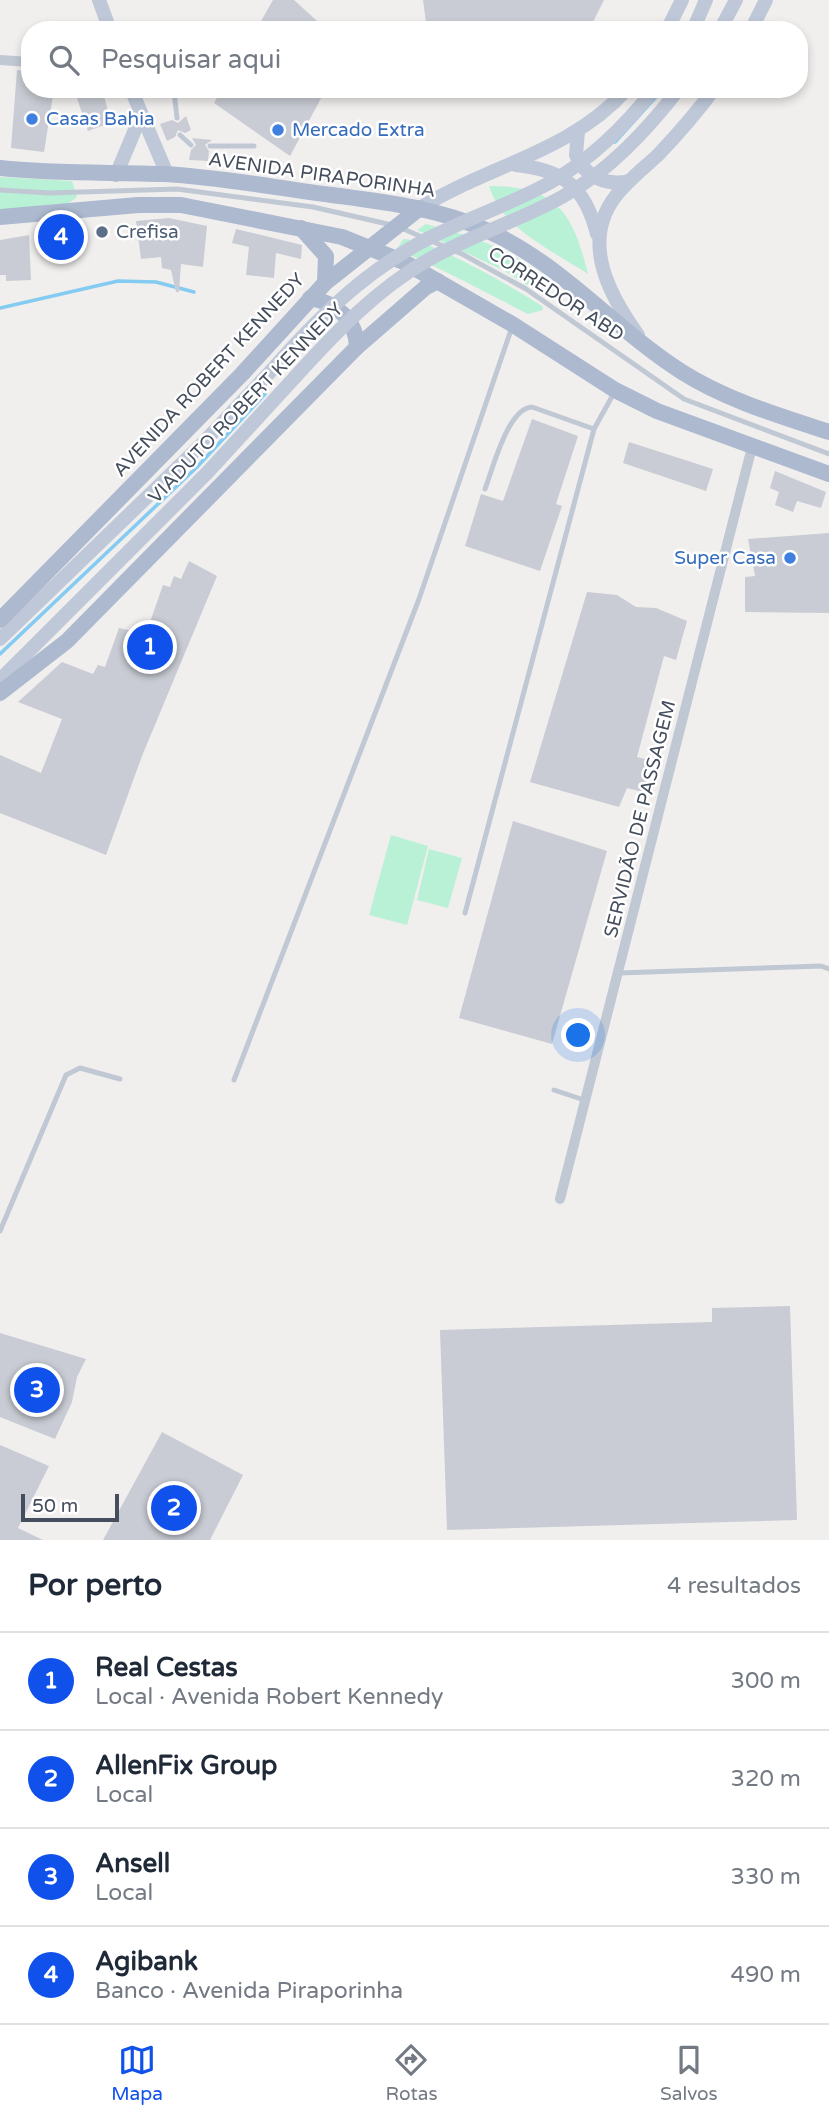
<!DOCTYPE html>
<html lang="pt">
<head>
<meta charset="utf-8">
<style>
	:root { --surface:#fff; --page:#f2f2f3; --text:#1f2937; --muted:#747a83; --line:#e0e1e3; --accent:#0f51ea }
	body { margin:0; font-family:"Varela Round",sans-serif; background:var(--page); color:var(--text) }
	.scale { position:absolute; left:21px; bottom:18px; width:98px; box-sizing:border-box; padding-left:7px; border:4px solid #454e5c; border-top:0; font-size:19px; line-height:24px; white-space:nowrap; color:#454e5c; -webkit-text-stroke:5px #fff; paint-order:stroke }
	.you { position:absolute; left:579px; top:1036px; width:24px; height:24px; margin:-18px; border:5px solid #fff; border-radius:50%; background:#1a73e8; box-shadow:0 0 0 10px #1a73e833 }
	.badge { display:grid; place-items:center; width:46px; height:46px; border-radius:50%; background:var(--accent); color:#fff; font-size:23px; font-weight:700 }
	.pin { position:absolute; translate:-50% -50%; border:4px solid #fff; box-shadow:0 2px 7px #0006 }
	.list { margin:0; padding:0; list-style:none }
	h2 { display:flex; justify-content:space-between; align-items:center; height:91px; margin:0; padding:0 28px; font-size:30px }
	h2 small { font-size:23px; font-weight:400; color:var(--muted) }
	.list li { display:grid; grid-template-columns:46px 1fr auto; gap:21px; align-items:center; box-sizing:border-box; height:98px; padding:0 28px; border-top:2px solid var(--line) }
	.list b { display:block; font-size:26px; white-space:nowrap }
	.list p { margin:0; font-size:23px; white-space:nowrap; color:var(--muted) }
	.list em { font-size:23px; font-style:normal; color:var(--muted) }
	.icon { flex:none; width:38px; height:38px; fill:none; stroke:currentColor; stroke-width:2; stroke-linecap:round; stroke-linejoin:round }
	.map { position:relative; flex:none; width:829px; height:1540px; overflow:hidden }
	.search { position:absolute; background:var(--surface); box-shadow:0 4px 10px #0003; left:21px; right:21px; top:21px; height:77px; display:flex; align-items:center; gap:18px; box-sizing:border-box; padding:0 24px; border-radius:28px; color:var(--muted); font-size:26px }
	.sheet { height:483px; background:var(--surface) }
	nav { display:flex; justify-content:space-around; align-items:center; box-sizing:border-box; height:98px; border-top:2px solid var(--line); background:var(--surface); font-size:19px; color:var(--muted) }
	nav a { display:grid; justify-items:center; gap:4px }
	nav .on { color:var(--accent) }
	.map>svg:first-child { display:block }
</style>
</head>
<body>
<div class="map">
<svg width="829" height="1540" viewBox="0 0 829 1540">
	<rect width="100%" height="100%" fill="#f1eeee"/>
	<g fill="#b9f1d6">
		<polygon points="0,177 72,181 77,197 61,209 0,211"/>
		<path d="M489,186C556,186 573,212 588,274C553,251 502,229 489,186Z"/>
		<path d="M426,224C463,234 538,254 552,295L550,299L503,270L417,230Z"/>
		<path d="M403,239C431,239 515,289 542,306L543,310L528,314C485,292 442,269 397,249Z"/>
		<polygon points="391,835 428,846 407,925 369,915"/>
		<polygon points="429,849 462,858 448,908 417,900"/>
	</g>
	<g fill="none" stroke-linecap="round" stroke-linejoin="round">
		<g stroke="#84cbf1" stroke-width="3.5">
			<polyline points="615,142 663,89"/>
			<polyline points="0,308 118,281 156,282 194,292"/>
			<polyline points="0,654 197,467 265,394"/>
		</g>
	</g>
	<g fill="#c9ccd4">
		<polygon points="273,0 294,0 327,30 256,30"/>
		<polygon points="423,0 604,0 589,30 427,30"/>
		<polygon points="17,70 30,72 30,89 54,89 44,152 11,148"/>
		<polygon points="74,89 102,89 110,118 107,124 88,131"/>
		<polygon points="222,89 326,89 290,156 214,103"/>
		<polygon points="186,116 191,130 185,133 178,130 175,137 167,141 160,124 172,120 178,123"/>
		<polygon points="192,138 212,140 205,145 209,151 208,161 189,160 191,150 196,145"/>
		<polygon points="169,218 207,226 203,267 181,264 179,292 176,292 171,270 162,268 161,257 141,259 136,221"/>
		<polygon points="236,229 302,245 301,259 276,253 274,278 246,275 249,247 232,243"/>
		<polygon points="29,235 31,280 6,281 6,275 0,275 0,240"/>
		<polygon points="532,419 578,436 556,504 562,506 540,571 465,546 481,494 503,501"/>
		<polygon points="629,442 713,469 706,491 623,463"/>
		<polygon points="775,471 826,492 821,508 797,501 793,512 775,505 779,492 770,488"/>
		<polygon points="829,533 829,613 745,612 745,577 755,576 748,539"/>
		<polygon points="189,561 217,576 142,756 106,855 0,813 0,755 41,773 62,719 18,702 62,662 93,674 98,665 105,667 119,628 137,632 142,624 149,625 163,585 170,587 174,576 181,579"/>
		<polygon points="587,592 617,595 636,607 656,608 687,621 676,660 664,656 637,757 653,761 643,792 627,788 619,807 530,782"/>
		<polygon points="513,821 607,851 552,1044 459,1018"/>
		<polygon points="790,1306 797,1520 447,1530 440,1330 712,1322 712,1308"/>
		<polygon points="0,1333 86,1359 77,1377 72,1402 55,1439 0,1417"/>
		<polygon points="162,1432 243,1475 210,1540 103,1540"/>
		<polygon points="0,1445 49,1466 18,1528 43,1540 0,1540"/>
	</g>
	<g fill="none" stroke-linecap="round" stroke-linejoin="round">
		<g stroke="#c0c8d4" stroke-width="5">
			<polyline points="174,91 177,118"/>
			<polyline points="180,135 191,145"/>
			<polyline points="210,146 254,146"/>
			<polyline points="0,190 50,193 177,189 313,207 392,225"/>
			<polyline points="401,228 462,254 526,289 684,399 829,454"/>
			<path d="M485,489C493,468 508,408 532,407L594,429"/>
			<polyline points="465,913 594,429 614,393"/>
			<polyline points="619,973 821,966 829,969"/>
			<polyline points="234,1080 419,599 512,327"/>
			<polyline points="554,1090 587,1101"/>
			<polyline points="0,1231 66,1075 80,1068 120,1079"/>
		</g>
		<g stroke="#c0c8d4" stroke-width="10">
			<polyline points="0,60 30,62"/>
			<polyline points="560,1199 752,447"/>
		</g>
		<g stroke="#bfc8d8" stroke-width="14">
			<polyline points="99,0 110,30"/>
			<polyline points="667,30 682,0"/>
			<polyline points="693,30 706,0"/>
			<polyline points="720,30 736,0"/>
			<polyline points="751,30 766,0"/>
			<polyline points="131,89 167,174"/>
			<path d="M578,131L576,155C585,177 606,186 629,181"/>
			<path d="M516,165C564,170 585,187 597,234"/>
			<polyline points="116,175 140,118"/>
			<path d="M420,208C489,165 571,152 627,89"/>
			<path d="M638,335C609,295 581,242 615,197C627,181 643,169 658,155C678,134 697,112 714,89"/>
			<polyline points="0,639 203,443 271,371"/>
			<polyline points="0,680 207,473 296,376"/>
		</g>
		<g stroke="#acb9cf" stroke-width="16">
			<path d="M0,168C55,174 109,172 164,174C220,177 276,188 332,195C385,202 437,208 486,230C562,264 613,328 682,372C726,400 780,416 829,432"/>
			<polyline points="0,217 138,205 181,205 342,237 404,262 512,324 615,390 657,411 829,474"/>
			<polyline points="301,228 326,256 325,283"/>
			<path d="M310,298C336,303 356,319 357,347"/>
			<polyline points="0,620 242,374 325,283 420,208"/>
			<polyline points="0,693 67,641 357,347 426,287 438,281"/>
		</g>
		<g stroke="#bfc8d8" stroke-width="14">
			<path d="M271,371C314,322 359,277 416,245C459,221 508,206 551,182C591,159 626,125 654,89"/>
			<path d="M296,376C335,333 377,289 428,260C471,235 519,221 562,197C609,171 646,131 679,89"/>
		</g>
	</g>
	<g fill="#3f7fe0" stroke="#fff" stroke-width="2.5">
		<circle cx="32" cy="119" r="7"/>
		<circle cx="278" cy="130" r="7"/>
		<circle cx="790" cy="558" r="7"/>
	</g>
	<circle fill="#5c6f8a" stroke="#fff" stroke-width="2.5" cx="102" cy="232" r="7"/>
	<g text-anchor="middle" dominant-baseline="central" stroke-width="5" stroke-linejoin="round" paint-order="stroke">
		<g font-size="19" fill="#366cbe" stroke="#fff" text-anchor="start">
			<text x="46" y="119">Casas Bahia</text>
			<text x="292" y="130">Mercado Extra</text>
			<text x="776" y="558" text-anchor="end">Super Casa</text>
		</g>
		<g font-size="19" fill="#454e5c" stroke="#fff">
			<text transform="translate(322 175) rotate(8)">AVENIDA PIRAPORINHA</text>
			<text transform="translate(556 294) rotate(33)">CORREDOR ABD</text>
			<text transform="translate(209 375) rotate(-47)">AVENIDA ROBERT KENNEDY</text>
			<text transform="translate(246 403) rotate(-46)">VIADUTO ROBERT KENNEDY</text>
			<text transform="translate(640 819) rotate(-76)">SERVIDÃO DE PASSAGEM</text>
		</g>
		<g font-size="19" fill="#4e5e75" stroke="#fff" text-anchor="start">
			<text x="116" y="232">Crefisa</text>
		</g>
	</g>
</svg>
<div class="scale">50 m</div>
<div class="you"></div>
<div class="pin badge" style="left:150px;top:647px">1</div>
<div class="pin badge" style="left:174px;top:1508px">2</div>
<div class="pin badge" style="left:37px;top:1390px">3</div>
<div class="pin badge" style="left:61px;top:237px">4</div>
<div class="search"><svg class="icon" aria-label="search" viewBox="0 0 24 24"><circle cx="10" cy="10" r="6"/><path d="M15 15l6 6"/></svg>Pesquisar aqui</div>
</div>
<section class="sheet">
<h2>Por perto<small>4 resultados</small></h2>
<ul class="list">
<li><span class="badge">1</span><div><b>Real Cestas</b><p>Local · Avenida Robert Kennedy</p></div><em>300 m</em></li>
<li><span class="badge">2</span><div><b>AllenFix Group</b><p>Local</p></div><em>320 m</em></li>
<li><span class="badge">3</span><div><b>Ansell</b><p>Local</p></div><em>330 m</em></li>
<li><span class="badge">4</span><div><b>Agibank</b><p>Banco · Avenida Piraporinha</p></div><em>490 m</em></li>
</ul>
</section>
<nav>
<a class="on"><svg class="icon" aria-label="map" viewBox="0 0 24 24"><path d="M3 6l6-2 6 2 6-2v14l-6 2-6-2-6 2zM9 4v14M15 6v14"/></svg>Mapa</a>
<a><svg class="icon" aria-label="directions" viewBox="0 0 24 24"><path d="M12 3l9 9-9 9-9-9zM9 14v-3h6M13 9l2 2-2 2"/></svg>Rotas</a>
<a><svg class="icon" aria-label="saved" viewBox="0 0 24 24"><path d="M7 4h10v16l-5-4-5 4z"/></svg>Salvos</a>
</nav>
</body>
</html>
